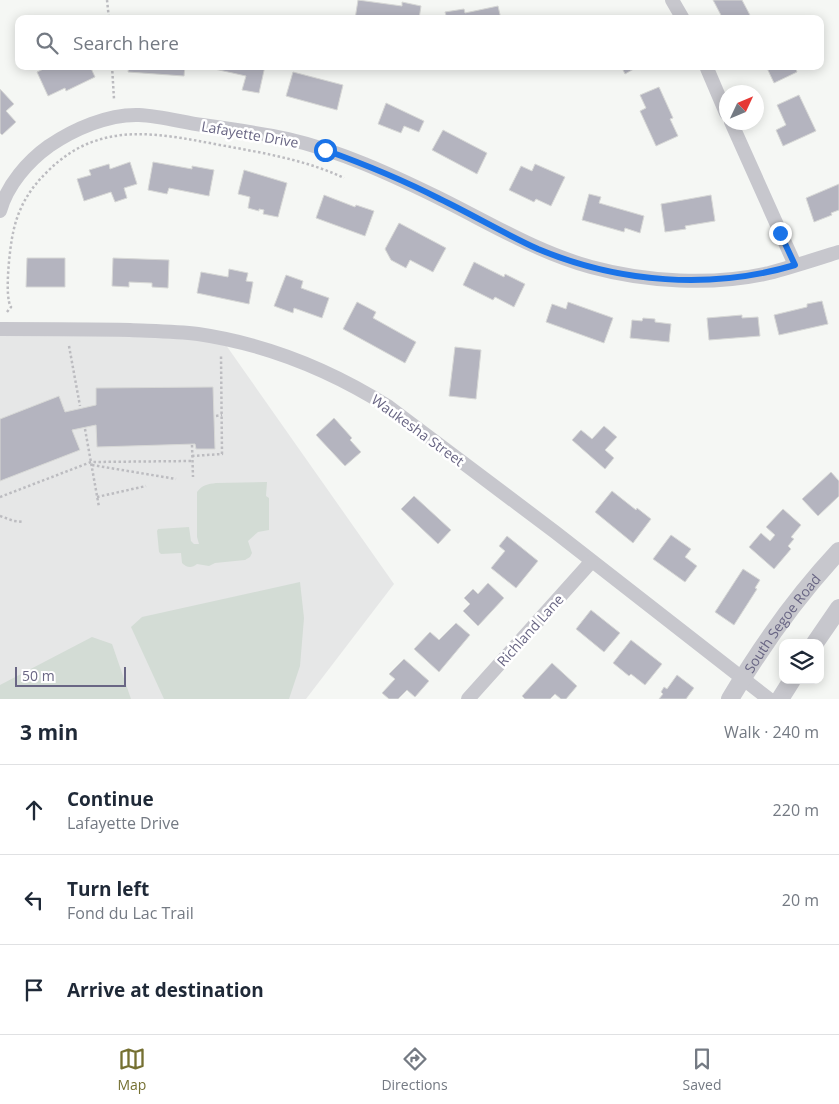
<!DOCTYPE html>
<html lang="en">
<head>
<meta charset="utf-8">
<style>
	:root { --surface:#fff; --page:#f2f2f3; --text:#1f2937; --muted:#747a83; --line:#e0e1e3; --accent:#757032 }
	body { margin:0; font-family:"Open Sans",sans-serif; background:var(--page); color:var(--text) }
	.controls { position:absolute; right:15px; bottom:15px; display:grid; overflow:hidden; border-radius:10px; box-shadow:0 2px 12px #0003 }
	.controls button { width:45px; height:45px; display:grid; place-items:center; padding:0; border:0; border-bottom:1px solid var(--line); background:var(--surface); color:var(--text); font:25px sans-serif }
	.compass { position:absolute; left:719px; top:85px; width:45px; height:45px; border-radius:50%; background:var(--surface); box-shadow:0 2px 12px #0003; rotate:46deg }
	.scale { position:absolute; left:15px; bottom:12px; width:111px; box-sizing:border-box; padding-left:5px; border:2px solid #696684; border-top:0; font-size:14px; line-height:18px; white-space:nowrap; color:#696684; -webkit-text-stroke:4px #fff; paint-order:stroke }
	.stop { position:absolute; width:15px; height:15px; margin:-11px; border:4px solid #1a73e8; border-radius:50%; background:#fff }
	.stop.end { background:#1a73e8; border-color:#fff; box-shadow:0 1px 5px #0008 }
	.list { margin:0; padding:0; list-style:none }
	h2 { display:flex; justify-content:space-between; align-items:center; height:65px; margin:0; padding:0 20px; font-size:21px }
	h2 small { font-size:16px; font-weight:400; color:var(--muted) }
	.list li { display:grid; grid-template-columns:32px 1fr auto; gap:15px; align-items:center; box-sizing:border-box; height:90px; padding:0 20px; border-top:1px solid var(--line) }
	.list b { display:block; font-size:19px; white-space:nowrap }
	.list p { margin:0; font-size:16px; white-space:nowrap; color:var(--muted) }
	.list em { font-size:16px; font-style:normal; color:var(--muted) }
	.icon { flex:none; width:28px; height:28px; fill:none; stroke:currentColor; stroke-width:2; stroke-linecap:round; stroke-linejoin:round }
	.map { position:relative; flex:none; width:839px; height:699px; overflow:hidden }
	.search { position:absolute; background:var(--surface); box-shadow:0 2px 12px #0003; left:15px; right:15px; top:15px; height:55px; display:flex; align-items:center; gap:12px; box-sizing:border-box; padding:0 18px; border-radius:10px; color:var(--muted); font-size:19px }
	.sheet { height:335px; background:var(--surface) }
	nav { display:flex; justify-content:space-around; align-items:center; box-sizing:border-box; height:70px; border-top:1px solid var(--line); background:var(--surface); font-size:14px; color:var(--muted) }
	nav a { display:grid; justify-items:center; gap:2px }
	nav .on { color:var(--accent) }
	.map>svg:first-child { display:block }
</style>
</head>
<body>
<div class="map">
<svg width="839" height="699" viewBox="0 0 839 699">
	<rect width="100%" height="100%" fill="#f5f7f4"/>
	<polygon fill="#e6e7e7" points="0,329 221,338 394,584 306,699 0,699"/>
	<g fill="#d3dcd5">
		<path d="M267,482L266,496L269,498V530L258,532L248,541L252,553L250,557L245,560L215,563L209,566L197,564C192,568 187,568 182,563L181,553L161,554L159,552L157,531L158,529L189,527L191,541L194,544H199L197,537V492C202,485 208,484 216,483Z"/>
		<polygon points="300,582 304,618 300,666 289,699 164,699 131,627 142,617"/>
		<polygon points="92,637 112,644 131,699 0,699 0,685"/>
	</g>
	<g fill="#b4b4bf" stroke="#d7d8d6">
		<polygon points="358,0 402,6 402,2 421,6 419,19 355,19"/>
		<polygon points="713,0 742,0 752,19 723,19"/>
		<polygon points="498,6 501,19 447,19 445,12 464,9 465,13"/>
		<polygon points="50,66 90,66 95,77 66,91 65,88 48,96 37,72"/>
		<polygon points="129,66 185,66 184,76 128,72"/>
		<polygon points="210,66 265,66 259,93 242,90 246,76 210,68"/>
		<polygon points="621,66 639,66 625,74"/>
		<polygon points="766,66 795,66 797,72 774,83"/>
		<polygon points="293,72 343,85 337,110 286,96"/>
		<polygon points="659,87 673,118 670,119 678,136 656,146 640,111 646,108 640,95"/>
		<polygon points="0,89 14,104 6,111 16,122 2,135 0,133"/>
		<polygon points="799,95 816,131 783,146 776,130 786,125 777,105"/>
		<polygon points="386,103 424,121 419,132 404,126 401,133 378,124"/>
		<polygon points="443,130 487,153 477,174 432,150"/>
		<polygon points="130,162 137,184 124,188 127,198 115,202 111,192 84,201 77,179 91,175 89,170 109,164 110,169"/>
		<polygon points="153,162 192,169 192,166 214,170 209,196 169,188 167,194 148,190"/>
		<polygon points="535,164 565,177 551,206 536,199 534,202 509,190 521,166 532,171"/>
		<polygon points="244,170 287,183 278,217 263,214 264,210 259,209 259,211 248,208 250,197 238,194"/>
		<polygon points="839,184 839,210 831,213 832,215 814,222 806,198"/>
		<polygon points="589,194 601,197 599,203 644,216 640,233 625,228 624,232 582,220"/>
		<polygon points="324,195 355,207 356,205 374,211 365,236 316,218"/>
		<polygon points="711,195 715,221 685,226 686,229 665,232 661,204"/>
		<polygon points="399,223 446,248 433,272 410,260 406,268 391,260 385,249"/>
		<polygon points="27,258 65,258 65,287 26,287"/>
		<polygon points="113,258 169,260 168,288 152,287 152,283 129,282 129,287 112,286"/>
		<polygon points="474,262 504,277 505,274 525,284 514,307 495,297 493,300 463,285"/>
		<polygon points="229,269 248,273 246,281 253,282 249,304 197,293 201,272 228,277"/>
		<polygon points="286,275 303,281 301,288 329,298 322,318 294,308 293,313 274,306"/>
		<polygon points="822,301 828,324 779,335 774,315 807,307 807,304"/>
		<polygon points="357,302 376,312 373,318 416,342 405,363 343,329"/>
		<polygon points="568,302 613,318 604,343 546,322 552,304 566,309"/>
		<polygon points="742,315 742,318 758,317 760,336 709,340 707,318"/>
		<polygon points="643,318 655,319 655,322 671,324 669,342 630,338 632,320 642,321"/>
		<polygon points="455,347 481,350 476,399 449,396"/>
		<polygon points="213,387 215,449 196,449 195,444 97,447 96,425 72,430 80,450 0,481 0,419 59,396 65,412 96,405 96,388"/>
		<polygon points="334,418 352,438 350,440 361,452 345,466 316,435"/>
		<polygon points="604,426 617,437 605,450 614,458 605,469 572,440 581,430 592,439"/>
		<polygon points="831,472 839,481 839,496 818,516 802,499"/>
		<polygon points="612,491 636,510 637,508 651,519 633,543 595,512"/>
		<polygon points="414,496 451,530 438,544 401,509"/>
		<polygon points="783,509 801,525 791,537 794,539 788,546 791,549 774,569 749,547 761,533 770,541 775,535 766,527"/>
		<polygon points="671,535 691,549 685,557 697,566 685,582 653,559"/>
		<polygon points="507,536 538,561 516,588 491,568 505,551 499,546"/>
		<polygon points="743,569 760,580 755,588 757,589 734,625 715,612"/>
		<polygon points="488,583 504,598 478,626 463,611 470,604 464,598 473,589 478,594"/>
		<polygon points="591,610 620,633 604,652 576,629"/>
		<polygon points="456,623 470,635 439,672 414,649 430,632 439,640"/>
		<polygon points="631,640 662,664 645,685 631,674 629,676 613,663"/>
		<polygon points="404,659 429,681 415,697 407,690 398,699 389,699 382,693 395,679 389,674"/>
		<polygon points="552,663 577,686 566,699 561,699 555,694 550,699 525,699 522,696"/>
		<polygon points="677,675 694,688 686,699 659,699 663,694 661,692 664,687 667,689"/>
	</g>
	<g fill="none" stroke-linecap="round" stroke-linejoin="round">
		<g stroke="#bcbcc0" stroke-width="2.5" stroke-dasharray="2.5 2.5" stroke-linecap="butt">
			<polyline points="107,0 109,19"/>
			<polyline points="112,66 114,99"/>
			<path d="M7,312L11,307C4,297 10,246 13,233C18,208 30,188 48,171C102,117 164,135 231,147C269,154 308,161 344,178"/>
			<polyline points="69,346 80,406"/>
			<polyline points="216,416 222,415"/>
			<polyline points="85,429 99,507"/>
			<polyline points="192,445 193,477"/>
			<polyline points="192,456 222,454 221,355"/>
			<polyline points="92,465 176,479"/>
			<polyline points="0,497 91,462 192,461"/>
			<polyline points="97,497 146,486"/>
			<polyline points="0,516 14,521 23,522"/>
		</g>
		<g stroke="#c7c7cd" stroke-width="14">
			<polyline points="672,0 683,19"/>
			<polyline points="706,66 726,113"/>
			<polyline points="731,122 795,265"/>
			<path d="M0,211C7,185 28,161 49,146C74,129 108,114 139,115C160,116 182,122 202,125C231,129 260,133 288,139C340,151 390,174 437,197C488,222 536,252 591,267C646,282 713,286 769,273C792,267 816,259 839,252"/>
			<path d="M0,329C43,329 87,329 130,330C152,331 176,331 198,334C266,344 332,371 389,407L555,532L769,699"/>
			<polyline points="468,699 591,562"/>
		</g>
		<g stroke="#c7c7cd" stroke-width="18">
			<polyline points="815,643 839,608"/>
			<path id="s1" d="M730,699C762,645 796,597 839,551"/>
			<polyline points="780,699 792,680"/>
		</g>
	</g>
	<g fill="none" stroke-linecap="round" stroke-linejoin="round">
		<path stroke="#1a73e8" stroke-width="6" d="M325,150C364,164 403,180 440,199C473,215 505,234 538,249C619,283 711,290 795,265L780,233"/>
	</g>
	<g text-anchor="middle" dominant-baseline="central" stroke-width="5" stroke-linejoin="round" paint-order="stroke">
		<g font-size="14" fill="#696684" stroke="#fff">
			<text transform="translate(250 134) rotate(10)">Lafayette Drive</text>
			<text transform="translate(418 430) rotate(36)">Waukesha Street</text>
			<text stroke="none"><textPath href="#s1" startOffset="92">South Segoe Road</textPath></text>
			<text transform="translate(530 630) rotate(-48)">Richland Lane</text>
		</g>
	</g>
</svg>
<div class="controls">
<button><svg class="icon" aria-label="layers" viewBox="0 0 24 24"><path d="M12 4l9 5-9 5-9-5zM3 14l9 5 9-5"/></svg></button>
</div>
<svg class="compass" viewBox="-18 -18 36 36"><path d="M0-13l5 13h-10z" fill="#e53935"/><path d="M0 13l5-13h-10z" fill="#747a83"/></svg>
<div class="scale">50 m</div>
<div class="stop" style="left:325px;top:150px"></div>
<div class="stop end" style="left:780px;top:233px"></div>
<div class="search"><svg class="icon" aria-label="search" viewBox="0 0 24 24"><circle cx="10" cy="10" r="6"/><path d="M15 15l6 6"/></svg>Search here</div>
</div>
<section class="sheet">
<h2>3 min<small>Walk · 240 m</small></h2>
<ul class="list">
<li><svg class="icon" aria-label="ahead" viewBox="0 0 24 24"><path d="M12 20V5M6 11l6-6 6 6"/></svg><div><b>Continue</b><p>Lafayette Drive</p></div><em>220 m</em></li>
<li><svg class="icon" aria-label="left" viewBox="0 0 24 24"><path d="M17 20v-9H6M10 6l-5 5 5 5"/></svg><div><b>Turn left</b><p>Fond du Lac Trail</p></div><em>20 m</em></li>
<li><svg class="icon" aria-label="arrive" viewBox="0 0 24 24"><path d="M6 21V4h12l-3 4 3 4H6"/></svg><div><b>Arrive at destination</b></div></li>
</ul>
</section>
<nav>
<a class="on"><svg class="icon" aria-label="map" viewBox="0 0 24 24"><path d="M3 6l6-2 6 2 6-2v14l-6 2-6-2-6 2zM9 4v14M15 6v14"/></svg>Map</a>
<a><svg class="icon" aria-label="directions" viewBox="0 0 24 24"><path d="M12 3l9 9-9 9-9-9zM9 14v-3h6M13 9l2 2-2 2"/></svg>Directions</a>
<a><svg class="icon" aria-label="saved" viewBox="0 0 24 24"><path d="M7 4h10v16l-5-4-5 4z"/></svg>Saved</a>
</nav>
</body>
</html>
